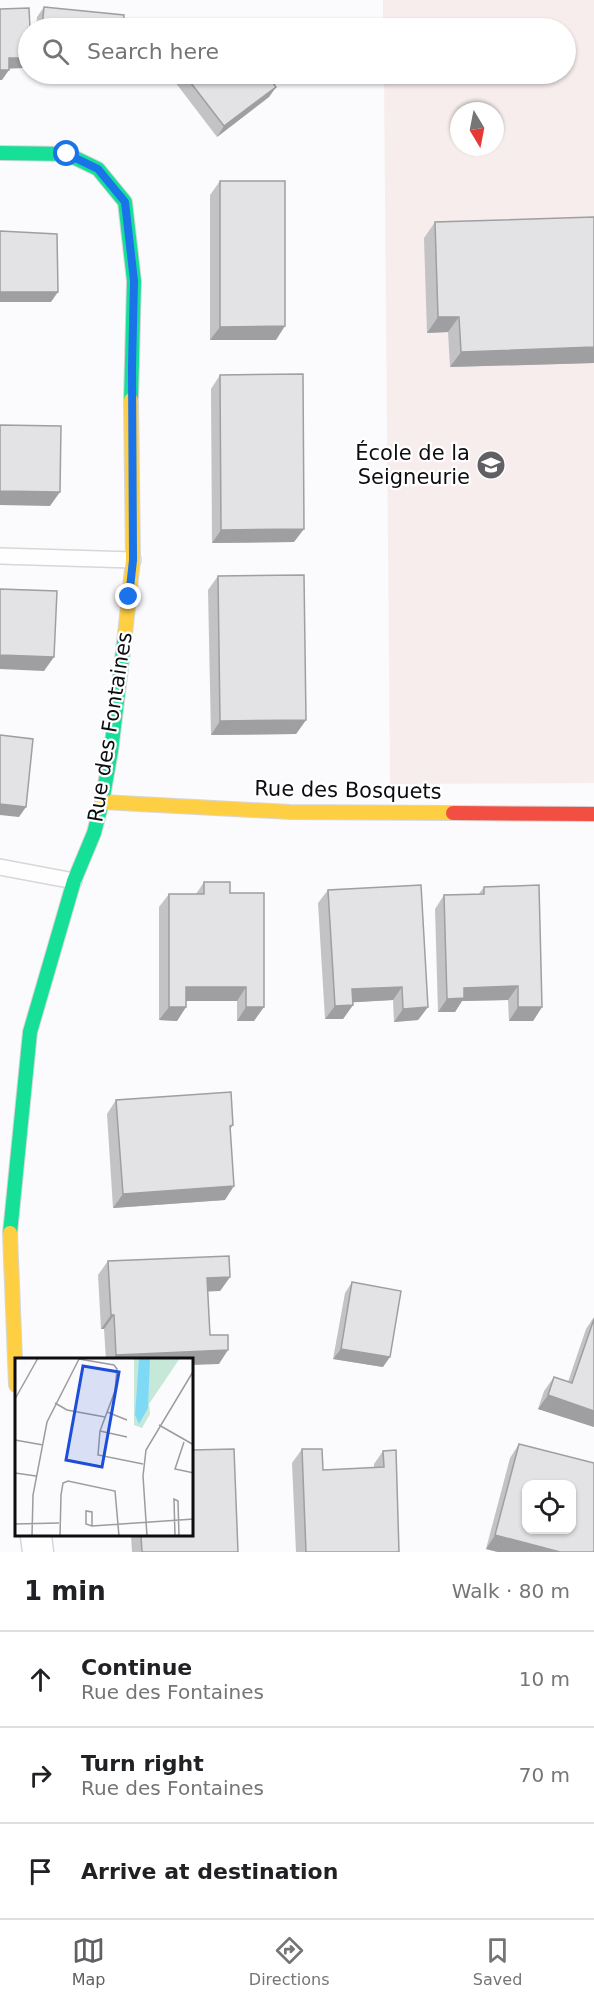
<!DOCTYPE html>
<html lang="en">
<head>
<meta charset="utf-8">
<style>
	:root { --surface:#fff; --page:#f2f2f2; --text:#202124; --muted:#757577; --line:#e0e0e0; --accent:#605f63 }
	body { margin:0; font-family:"DejaVu Sans",sans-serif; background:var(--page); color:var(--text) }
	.controls { position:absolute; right:18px; bottom:18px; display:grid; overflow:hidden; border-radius:12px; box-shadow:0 2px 4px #0004 }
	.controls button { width:54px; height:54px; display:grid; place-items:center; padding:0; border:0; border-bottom:2px solid var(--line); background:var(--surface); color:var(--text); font:30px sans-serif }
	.compass { position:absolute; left:450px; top:102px; width:54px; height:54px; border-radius:50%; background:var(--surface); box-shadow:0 2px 4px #0004; rotate:170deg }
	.stop { position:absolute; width:18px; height:18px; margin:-14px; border:4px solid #1a73e8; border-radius:50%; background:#fff }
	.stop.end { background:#1a73e8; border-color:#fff; box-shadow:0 2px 6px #0008 }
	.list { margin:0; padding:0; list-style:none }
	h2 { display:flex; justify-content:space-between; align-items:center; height:78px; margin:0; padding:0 24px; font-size:26px }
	h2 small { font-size:20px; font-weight:400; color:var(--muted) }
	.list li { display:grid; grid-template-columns:39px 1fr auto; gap:18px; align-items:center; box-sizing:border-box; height:96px; padding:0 24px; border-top:2px solid var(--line) }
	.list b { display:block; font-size:22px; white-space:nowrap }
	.list p { margin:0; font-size:20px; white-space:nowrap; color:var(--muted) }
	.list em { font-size:20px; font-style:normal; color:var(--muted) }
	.icon { flex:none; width:33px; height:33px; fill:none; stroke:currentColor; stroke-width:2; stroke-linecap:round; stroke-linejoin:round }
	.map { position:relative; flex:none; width:594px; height:1552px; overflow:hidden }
	.search { position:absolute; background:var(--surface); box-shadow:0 2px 4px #0004; left:18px; right:18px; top:18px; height:66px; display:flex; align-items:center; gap:15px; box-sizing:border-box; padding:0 21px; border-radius:33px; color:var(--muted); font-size:22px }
	.sheet { height:366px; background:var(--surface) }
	nav { display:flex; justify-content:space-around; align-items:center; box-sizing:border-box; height:84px; border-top:2px solid var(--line); background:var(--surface); font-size:16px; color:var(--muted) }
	nav a { display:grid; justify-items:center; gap:3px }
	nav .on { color:var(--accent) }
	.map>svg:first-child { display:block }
</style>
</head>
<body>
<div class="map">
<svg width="594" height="1552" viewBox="0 0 594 1552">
	<rect width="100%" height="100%" fill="#fbfafc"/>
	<path fill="#f7eded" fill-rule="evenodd" d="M383,0H594V783L390,784L384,74H566V28H383ZM459,111H495V147H459Z"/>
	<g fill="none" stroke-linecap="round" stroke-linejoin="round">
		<g stroke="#d7d6d8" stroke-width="18">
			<g id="lane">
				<polyline points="0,556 133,560"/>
				<polyline points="0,867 74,881"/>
			</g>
		</g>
		<g stroke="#d7d6d8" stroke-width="33">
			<polyline id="street" points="36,1536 38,1552"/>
		</g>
		<g stroke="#d7d6d8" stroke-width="16">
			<g id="fast">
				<polyline points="0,153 67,154 98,169 125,202 134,281 131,400"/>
				<polyline points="10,1233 30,1032 74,881 94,833 102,802 111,751 125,634"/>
			</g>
		</g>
		<g stroke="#d7d6d8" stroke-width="16">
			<g id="slow">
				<polyline points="125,634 133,560 131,400"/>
				<polyline points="102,802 290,812 453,813"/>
				<polyline points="10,1233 16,1385"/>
			</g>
		</g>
		<g stroke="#d7d6d8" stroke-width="16">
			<polyline id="jam" points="453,813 594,814"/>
		</g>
		<use href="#lane" stroke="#fefeff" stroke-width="15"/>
		<use href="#street" stroke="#fefeff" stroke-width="30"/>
		<use href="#fast" stroke="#16e098" stroke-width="14"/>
		<use href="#slow" stroke="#ffcf43" stroke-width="14"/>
		<use href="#jam" stroke="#f24e42" stroke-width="14"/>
	</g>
	<g fill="#c3c2c5">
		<polygon points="44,7 123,28 36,28 37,17"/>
		<polygon points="175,74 266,74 276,87 269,97 217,137 172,78"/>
		<polygon points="220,181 276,340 210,340 210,195"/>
		<polygon points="594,217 594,363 450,367 448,332 427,333 424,238 435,222"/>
		<polygon points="220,375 294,542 212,543 211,389"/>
		<polygon points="218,576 306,720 296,734 211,735 208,590"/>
		<polygon points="204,882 230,893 254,1021 237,1021 237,1001 186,1001 186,1007 177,1021 159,1020 159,907 169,894 196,894"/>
		<polygon points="484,887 542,1007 533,1021 509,1021 508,1000 462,1001 455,1012 438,1012 435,909 444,895 478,895"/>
		<polygon points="328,890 428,1007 418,1020 394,1022 393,1000 353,1002 353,1005 343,1019 325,1019 318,903"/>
		<polygon points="116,1100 233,1125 230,1130 225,1200 113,1208 107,1114"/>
		<polygon points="108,1261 230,1277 220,1291 208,1291 210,1335 219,1364 192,1360 106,1360 104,1329 101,1329 98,1275"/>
		<polygon points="352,1282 383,1367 333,1359 345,1293"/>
		<polygon points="594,1317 594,1427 538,1409 544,1391 554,1377 568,1382 586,1329"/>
		<polygon points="519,1444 594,1552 498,1552 486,1549 510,1458"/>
		<polygon points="302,1449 323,1470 374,1468 374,1464 383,1451 399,1552 296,1552 292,1463"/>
		<polygon points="131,1536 192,1536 238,1552 132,1552"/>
	</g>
	<g fill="#9f9ea0">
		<polygon points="9,58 28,58 28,61 24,68 2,69"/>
		<polygon points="0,70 9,70 2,80 0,80"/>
		<polygon points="33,74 115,74 112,78 94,77 91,81 31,75"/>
		<polygon points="276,87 269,97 217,137 224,126"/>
		<polygon points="0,292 58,292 51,302 0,302"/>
		<polygon points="438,317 459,317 448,332 427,333"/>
		<polygon points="285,326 276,340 210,340 220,327"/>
		<polygon points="594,347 594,363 450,367 461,352"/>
		<polygon points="0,491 60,492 50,506 0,505"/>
		<polygon points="304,529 294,542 212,543 221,530"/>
		<polygon points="0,655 54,657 44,671 0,669"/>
		<polygon points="306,720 296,734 211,735 220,721"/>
		<polygon points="0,804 26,807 19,817 0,815"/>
		<polygon points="518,986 508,1000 462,1001 455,1012 438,1012 447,999 464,988"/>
		<polygon points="186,987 246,987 237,1001 176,1001"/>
		<polygon points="402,987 393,1000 342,1003 352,989"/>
		<polygon points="353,1005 343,1019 325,1019 335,1006"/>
		<polygon points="169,1007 186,1007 177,1021 159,1020"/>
		<polygon points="246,1007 264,1007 254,1021 237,1021"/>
		<polygon points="428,1007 418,1020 394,1022 403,1009"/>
		<polygon points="518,1007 542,1007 533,1021 509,1021"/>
		<polygon points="234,1186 225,1200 113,1208 123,1194"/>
		<polygon points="230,1277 220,1291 198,1292 207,1278"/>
		<polygon points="111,1315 114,1315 104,1329 101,1329"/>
		<polygon points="341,1349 390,1357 383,1367 333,1359"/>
		<polygon points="228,1350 219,1364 192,1365 192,1360 112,1360 116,1355"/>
		<polygon points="548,1395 594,1411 594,1427 538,1409"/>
		<polygon points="495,1535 560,1552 498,1552 486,1549"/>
	</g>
	<g fill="#e3e2e5" stroke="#9f9ea0" stroke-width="1.5" fill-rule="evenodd">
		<polygon points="44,7 124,15 123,28 42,28"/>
		<polygon points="29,8 30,28 28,28 28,58 9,58 9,70 0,70 0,9"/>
		<polygon points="184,74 266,74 276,87 224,126"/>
		<polygon points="220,181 285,181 285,326 220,327"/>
		<polygon points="594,217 594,347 461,352 459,317 438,317 435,222"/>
		<polygon points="0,231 57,234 58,292 0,292"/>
		<polygon points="303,374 304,529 221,530 220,375"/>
		<polygon points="0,425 61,426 60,492 0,491"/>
		<polygon points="304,575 306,720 220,721 218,576"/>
		<polygon points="0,589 57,591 54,657 0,655"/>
		<polygon points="0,735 33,739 26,807 0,804"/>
		<polygon points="204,882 230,882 230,893 264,893 264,1007 246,1007 246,987 186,987 186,1007 169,1007 169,894 204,894"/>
		<polygon points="421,885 428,1007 403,1009 402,987 352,989 353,1005 335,1006 328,890"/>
		<polygon points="539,885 542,1007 518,1007 518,986 464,988 464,998 447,999 444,895 484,894 484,887"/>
		<polygon points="231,1092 233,1125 230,1126 234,1186 123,1194 116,1100"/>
		<polygon points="229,1256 230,1277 207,1278 210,1335 228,1335 228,1350 116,1355 114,1315 111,1315 108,1261"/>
		<polygon points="352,1282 401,1291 390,1357 341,1349"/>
		<polygon points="594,1319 594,1411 548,1395 554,1377 572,1383"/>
		<path d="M519,1444L594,1463V1552H560L495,1535ZM526,1485H572V1530H526Z"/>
		<polygon points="234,1449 238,1552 142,1552 141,1536 192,1536 192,1450"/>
		<polygon points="302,1449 322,1449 323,1470 384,1467 383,1451 396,1450 399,1552 306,1552"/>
	</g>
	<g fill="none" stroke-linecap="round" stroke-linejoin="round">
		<polyline stroke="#1a73e8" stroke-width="8" points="67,154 98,169 125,202 134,281 132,367 133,560 129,597"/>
	</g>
	<defs>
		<g id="school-disc" transform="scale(1.5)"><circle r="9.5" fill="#605f63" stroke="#fff"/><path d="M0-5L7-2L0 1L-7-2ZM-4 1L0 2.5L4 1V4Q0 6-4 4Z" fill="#fff"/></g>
	</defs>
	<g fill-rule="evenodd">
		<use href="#school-disc" x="491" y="465"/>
	</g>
	<g text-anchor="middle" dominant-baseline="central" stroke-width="4.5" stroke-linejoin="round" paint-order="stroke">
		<g font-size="21" fill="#0d0c10" stroke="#fff" text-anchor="end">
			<text x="470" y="453">École de la<tspan x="470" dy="24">Seigneurie</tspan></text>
		</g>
		<g font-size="21" fill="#0d0c10" stroke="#fff">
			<text transform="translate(110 727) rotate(-81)">Rue des Fontaines</text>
			<text transform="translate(348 790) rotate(1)">Rue des Bosquets</text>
		</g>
	</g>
	<g transform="translate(15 1358)">
		<rect width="178" height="178" fill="#fbfafc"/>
		<path d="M119,0H165L134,46L135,56L127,70L119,67Z" fill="#c5e8d9"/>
		<path d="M124,0H135L133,50L124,66L120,57Z" fill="#7edaf4"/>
		<path fill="none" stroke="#9c9b9e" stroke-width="1.5" d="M64,1L99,7L102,11L100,33L85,73L83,97L128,106M0,41L23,0M40,45L52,52L90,59M92,54L112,62M144,67L179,87M85,73L112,79M0,82L28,87M169,84L160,111L179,115M0,115L21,118M0,166L44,165M77,168V154L71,153V166L77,168L179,161M17,178L18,137L32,64L64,1M45,178L46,137L48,125L53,123L100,133L104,178M132,178L128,118L131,92L179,12M160,178L159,141L163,143L164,178"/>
		<path fill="#1d4ed8" fill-opacity="0.15" stroke="#1d4ed8" stroke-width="3" d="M68,8L104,14L87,109L51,102Z"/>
		<rect width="178" height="178" fill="none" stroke="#0d0c10" stroke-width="3"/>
	</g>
</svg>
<div class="controls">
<button><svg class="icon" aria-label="locate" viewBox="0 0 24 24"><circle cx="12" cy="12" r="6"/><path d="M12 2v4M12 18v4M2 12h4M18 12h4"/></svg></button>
</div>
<svg class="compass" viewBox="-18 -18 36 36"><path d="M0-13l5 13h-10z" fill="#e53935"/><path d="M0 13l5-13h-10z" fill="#757577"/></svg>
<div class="stop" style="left:67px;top:154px"></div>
<div class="stop end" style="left:129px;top:597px"></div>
<div class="search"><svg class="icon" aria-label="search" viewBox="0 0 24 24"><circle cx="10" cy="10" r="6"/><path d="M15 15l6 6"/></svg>Search here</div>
</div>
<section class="sheet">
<h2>1 min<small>Walk · 80 m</small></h2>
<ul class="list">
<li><svg class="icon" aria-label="ahead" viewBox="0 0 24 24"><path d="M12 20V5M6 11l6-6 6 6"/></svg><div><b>Continue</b><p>Rue des Fontaines</p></div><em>10 m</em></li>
<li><svg class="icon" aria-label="right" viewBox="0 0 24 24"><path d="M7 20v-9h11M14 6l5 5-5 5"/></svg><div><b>Turn right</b><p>Rue des Fontaines</p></div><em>70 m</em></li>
<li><svg class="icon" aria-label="arrive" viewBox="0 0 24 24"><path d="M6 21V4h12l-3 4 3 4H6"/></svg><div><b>Arrive at destination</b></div></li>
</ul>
</section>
<nav>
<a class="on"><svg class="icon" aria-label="map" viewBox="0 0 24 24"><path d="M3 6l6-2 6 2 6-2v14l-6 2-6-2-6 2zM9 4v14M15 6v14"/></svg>Map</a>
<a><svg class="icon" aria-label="directions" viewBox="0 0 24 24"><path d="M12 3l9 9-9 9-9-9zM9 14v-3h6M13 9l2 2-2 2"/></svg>Directions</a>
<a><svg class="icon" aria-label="saved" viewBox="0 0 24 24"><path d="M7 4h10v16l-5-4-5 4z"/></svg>Saved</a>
</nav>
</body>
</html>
